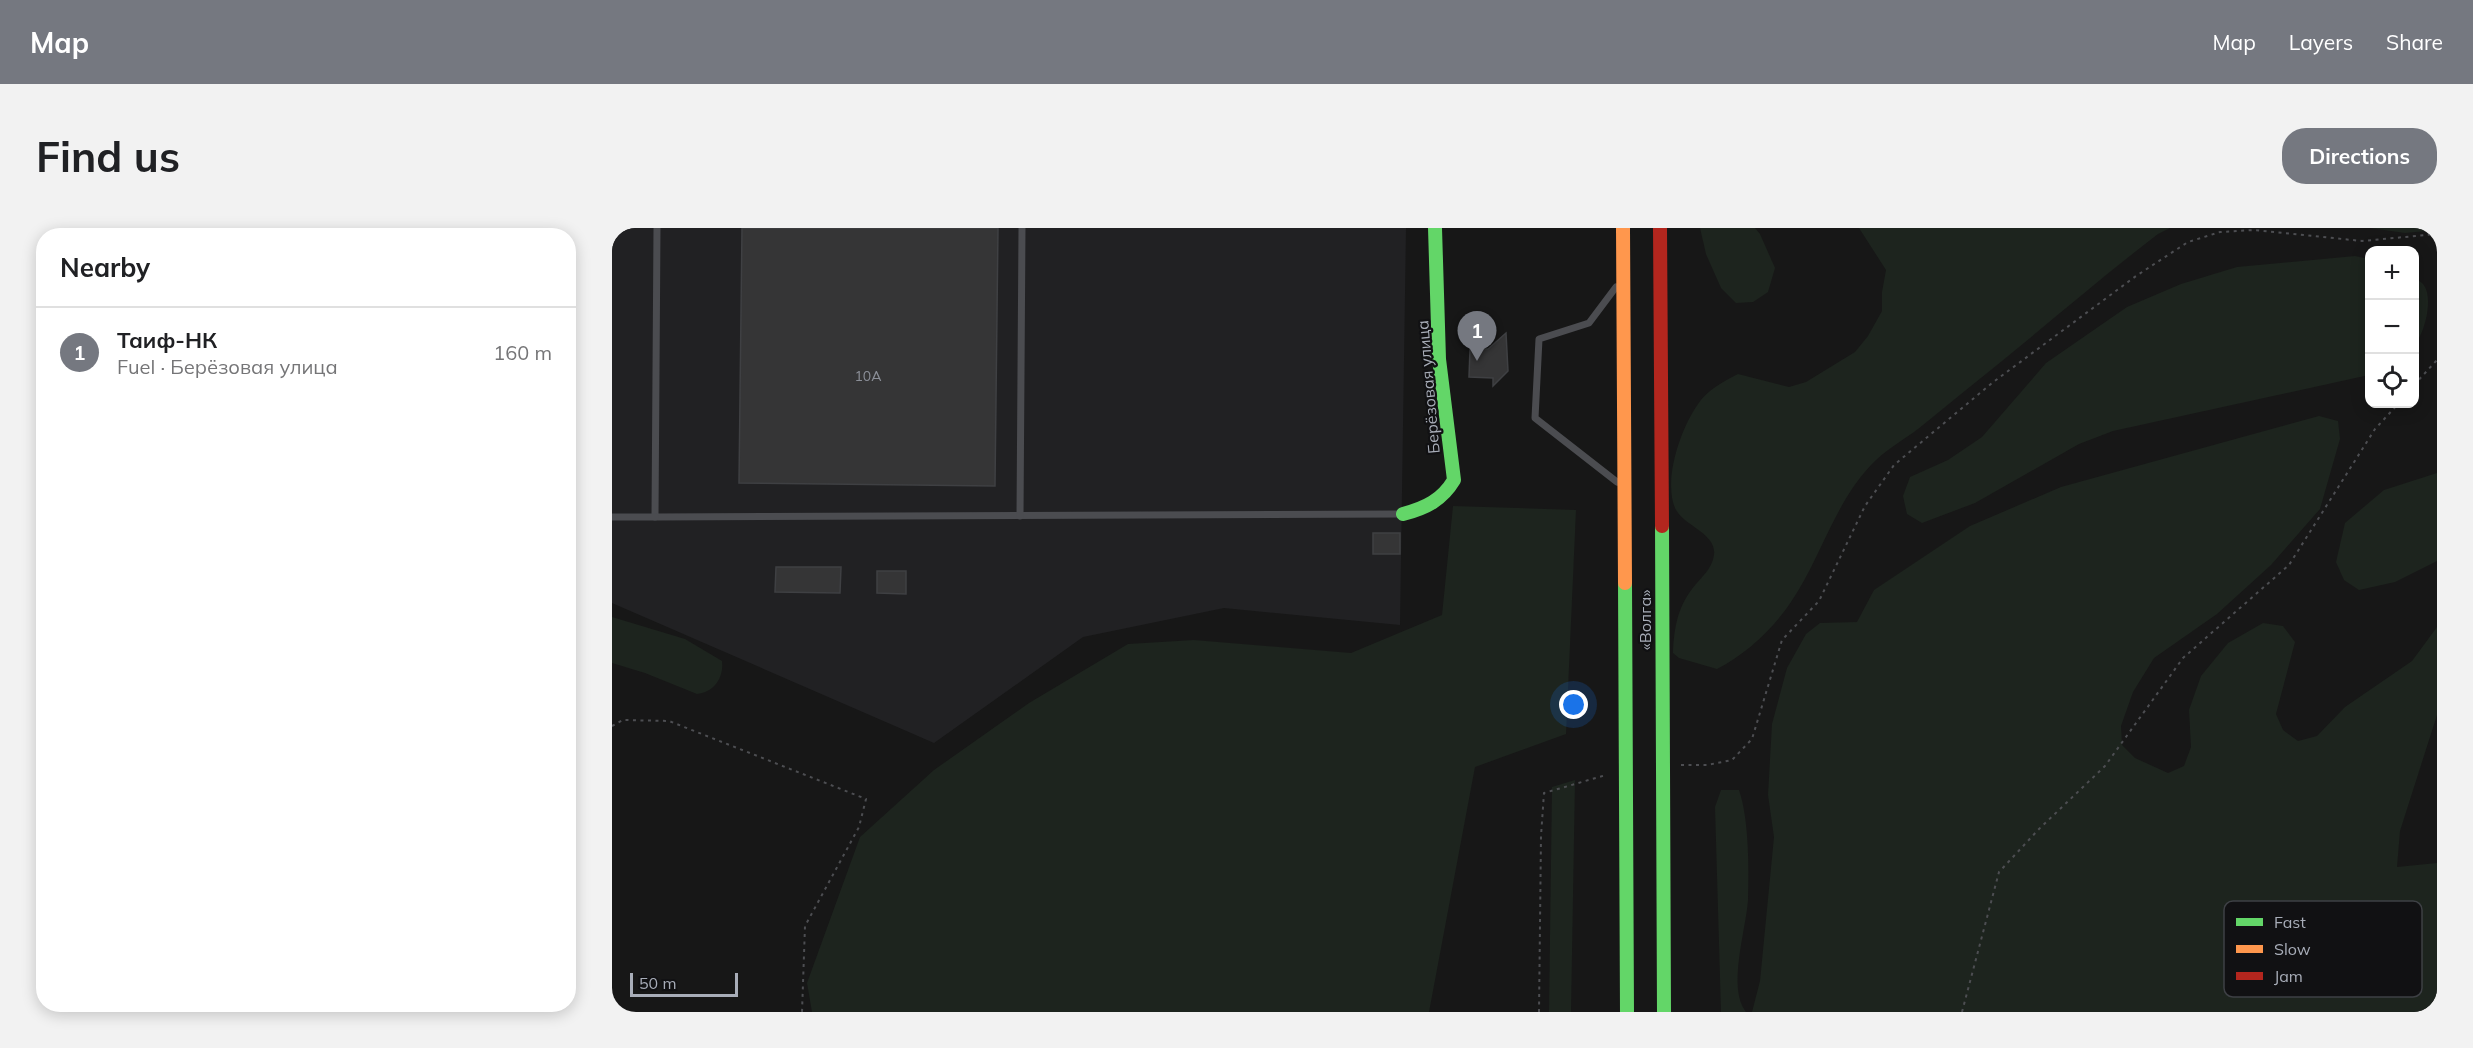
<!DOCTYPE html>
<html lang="en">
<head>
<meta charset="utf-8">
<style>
	:root { --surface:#fff; --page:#f2f2f2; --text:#202124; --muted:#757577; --line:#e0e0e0; --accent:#757880 }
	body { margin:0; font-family:Mulish,sans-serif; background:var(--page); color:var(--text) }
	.controls { position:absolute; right:18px; top:18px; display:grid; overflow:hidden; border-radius:12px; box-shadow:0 3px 15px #0003 }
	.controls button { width:54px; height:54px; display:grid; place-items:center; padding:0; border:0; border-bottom:2px solid var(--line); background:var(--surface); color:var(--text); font:30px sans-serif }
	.scale { position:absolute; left:18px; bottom:15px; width:108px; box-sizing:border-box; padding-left:6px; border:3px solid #a8adb8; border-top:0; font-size:16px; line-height:21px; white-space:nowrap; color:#a8adb8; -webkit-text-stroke:4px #111113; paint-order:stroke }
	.you { position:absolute; left:962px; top:477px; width:21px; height:21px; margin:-15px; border:4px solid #fff; border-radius:50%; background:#1a73e8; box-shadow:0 0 0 9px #1a73e833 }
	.badge { display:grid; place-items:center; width:39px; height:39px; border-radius:50%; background:var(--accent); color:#fff; font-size:20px; font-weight:700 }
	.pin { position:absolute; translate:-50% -50px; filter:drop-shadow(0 2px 3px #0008) }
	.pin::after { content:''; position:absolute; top:32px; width:21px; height:18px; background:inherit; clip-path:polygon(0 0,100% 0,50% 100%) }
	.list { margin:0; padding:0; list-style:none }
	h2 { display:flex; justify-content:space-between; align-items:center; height:78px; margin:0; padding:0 24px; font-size:26px }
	h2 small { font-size:20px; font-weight:400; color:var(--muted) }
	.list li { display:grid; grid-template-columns:39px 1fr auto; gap:18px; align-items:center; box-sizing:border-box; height:90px; padding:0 24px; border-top:2px solid var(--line) }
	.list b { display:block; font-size:22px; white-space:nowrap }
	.list p { margin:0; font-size:20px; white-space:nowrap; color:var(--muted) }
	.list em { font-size:20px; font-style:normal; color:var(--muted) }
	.icon { flex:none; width:33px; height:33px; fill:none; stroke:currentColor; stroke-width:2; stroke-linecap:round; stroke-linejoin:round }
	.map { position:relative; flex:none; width:1825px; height:784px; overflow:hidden; border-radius:24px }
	header { display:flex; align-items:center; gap:36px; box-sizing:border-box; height:84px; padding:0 30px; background:var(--accent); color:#fff }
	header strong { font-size:28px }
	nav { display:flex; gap:33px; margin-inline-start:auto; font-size:21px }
	.intro { display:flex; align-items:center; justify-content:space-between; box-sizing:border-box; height:144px; padding:0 36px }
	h1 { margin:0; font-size:42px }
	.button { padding:15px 27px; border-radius:24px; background:var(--accent); color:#fff; font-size:21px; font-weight:700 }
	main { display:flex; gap:36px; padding:0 36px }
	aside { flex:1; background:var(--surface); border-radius:24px; box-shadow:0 3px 15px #0003 }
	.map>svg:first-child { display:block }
</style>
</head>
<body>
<header>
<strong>Map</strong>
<nav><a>Map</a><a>Layers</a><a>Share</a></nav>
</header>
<div class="intro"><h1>Find us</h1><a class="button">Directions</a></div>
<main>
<aside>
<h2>Nearby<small></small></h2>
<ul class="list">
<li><span class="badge">1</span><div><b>Таиф-НК</b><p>Fuel · Берёзовая улица</p></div><em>160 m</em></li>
</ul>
</aside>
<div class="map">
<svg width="1825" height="784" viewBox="0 0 1825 784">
	<rect width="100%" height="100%" fill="#171717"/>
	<polygon fill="#212123" points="0,0 794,0 788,397 612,380 471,409 322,515 0,375"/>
	<g fill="#1d241e">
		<polygon points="1088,0 1143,0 1148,6 1163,40 1156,64 1141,74 1124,75 1109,60 1094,26"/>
		<path d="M1247,0H1558L1546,6C1482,55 1422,108 1359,158C1341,172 1324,187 1306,201C1290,213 1273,222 1259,237C1222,276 1209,330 1179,374C1161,401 1134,426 1105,441L1067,430L1061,425C1062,401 1065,381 1080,361C1088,350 1100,342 1102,327C1105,305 1071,298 1063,280C1051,251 1069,200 1086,176C1095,162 1112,153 1126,146L1177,159L1194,154L1243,124L1256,108L1270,83V64L1274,42Z"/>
		<polygon points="1758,0 1825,0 1825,2 1793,5"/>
		<polygon points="1743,28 1757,31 1757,147 1501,203 1467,216 1363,275 1310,295 1295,286 1291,268 1298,249 1336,232 1370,209 1434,135 1515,79 1569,56 1625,39"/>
		<path d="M1803,50C1805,52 1808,53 1811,56C1822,69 1813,105 1803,116Z"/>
		<polygon points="1707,188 1726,193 1728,211 1708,281 1659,337 1605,386 1542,430 1521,464 1509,498 1510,517 1523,530 1556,545 1572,538 1579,519 1577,482 1589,448 1616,415 1651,395 1671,398 1683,414 1664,486 1671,502 1686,513 1705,508 1733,479 1800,433 1825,399 1825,487 1788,603 1785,639 1825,635 1825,784 1140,784 1148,753 1162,609 1156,567 1160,496 1175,440 1194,406 1208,395 1245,394 1262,362 1358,298 1449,259"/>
		<polygon points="1825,245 1825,333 1783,354 1747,362 1732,352 1724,334 1733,295 1772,262"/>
		<polygon points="841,278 964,282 954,506 863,539 817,784 200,784 195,755 248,609 322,542 417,475 516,416 582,412 739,425 830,387"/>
		<path d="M0,389L73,411L110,433C112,450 102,464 85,466L33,445L0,435Z"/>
		<polygon points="963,552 959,784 937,784 940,559"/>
		<path d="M1109,562H1127C1137,591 1137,641 1136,672C1134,702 1115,760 1134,784H1109L1103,579Z"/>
	</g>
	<g fill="#353536" stroke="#3f4043" stroke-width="1.5">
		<polygon points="130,0 386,0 383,258 127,255"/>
		<polygon points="894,105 896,143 881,158 881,150 857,149 858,121 876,121"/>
		<rect x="761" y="305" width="27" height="21"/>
		<polygon points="164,339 229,339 228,365 163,364"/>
		<polygon points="265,343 294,343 294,366 265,365"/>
	</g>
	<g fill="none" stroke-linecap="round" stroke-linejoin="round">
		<g stroke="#4d4e52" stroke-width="2" stroke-dasharray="3 4.5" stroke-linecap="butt">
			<polyline points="1802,157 1825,132"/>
			<polyline points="0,498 11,492 57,493 254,571 247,599 193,698 190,784"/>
			<polyline points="1069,537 1095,537 1120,532 1140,511 1170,412 1207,373 1253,278 1282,237 1380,155 1524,48 1576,14 1608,4 1642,2 1750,13 1825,6"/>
			<polyline points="927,784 929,608 932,565 994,547"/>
			<polyline points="1350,784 1387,644 1427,601 1493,538 1571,430 1677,337 1763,201 1786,176"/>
		</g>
		<g stroke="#4b4c50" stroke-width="7">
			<polyline points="45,0 43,289 790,286"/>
			<polyline points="1004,59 977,95 927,111 923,190 1005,254"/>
			<polyline points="408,288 410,0"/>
			<polyline points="0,289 43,289"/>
		</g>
		<g stroke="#63d668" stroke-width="14">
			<path d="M791,286C814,280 830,272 842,252L827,131L823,0"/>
			<polyline points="1050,298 1052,784"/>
			<polyline points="1013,355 1015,784"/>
		</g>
		<polyline stroke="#ff974d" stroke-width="14" points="1011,0 1013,355"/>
		<polyline stroke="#b3261e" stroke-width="14" points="1048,0 1050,298"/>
	</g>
	<g text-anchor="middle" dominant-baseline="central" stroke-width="4.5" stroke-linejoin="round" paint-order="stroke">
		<g font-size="14" fill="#8b8f98">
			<text x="256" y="148">10А</text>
		</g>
		<g font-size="16" fill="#a8adb8" stroke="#111113">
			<text transform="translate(816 159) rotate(-95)">Берёзовая улица</text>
			<text transform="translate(1033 392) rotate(-90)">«Волга»</text>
		</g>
	</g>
	<rect x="1612" y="673" width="198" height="96" rx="9" fill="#111113" stroke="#3e4045" stroke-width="1.5"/>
	<rect x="1624" y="690" width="27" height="8" fill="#63d668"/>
	<rect x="1624" y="717" width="27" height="8" fill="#ff974d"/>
	<rect x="1624" y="744" width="27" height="8" fill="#b3261e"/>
	<g font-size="16" fill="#a8adb8">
		<text x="1662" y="700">Fast</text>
		<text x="1662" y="727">Slow</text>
		<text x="1662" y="754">Jam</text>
	</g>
</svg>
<div class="controls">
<button>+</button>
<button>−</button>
<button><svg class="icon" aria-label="locate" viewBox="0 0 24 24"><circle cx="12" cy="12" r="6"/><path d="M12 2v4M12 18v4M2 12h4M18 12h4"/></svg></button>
</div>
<div class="scale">50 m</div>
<div class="you"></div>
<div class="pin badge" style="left:865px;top:133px">1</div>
</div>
</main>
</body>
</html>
